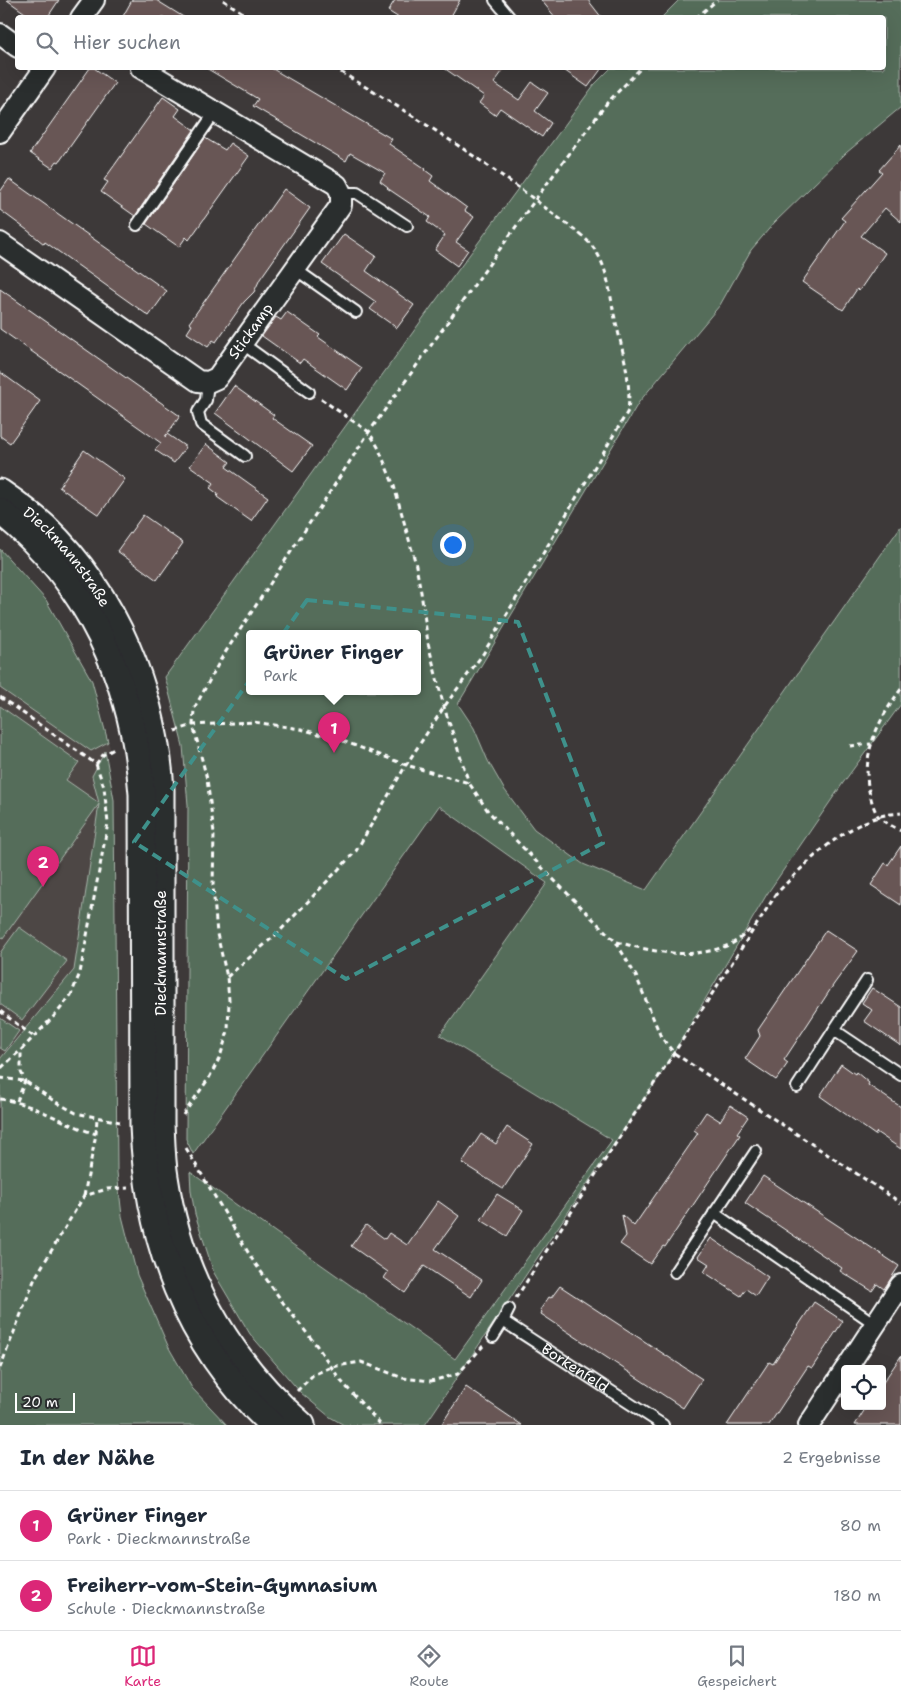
<!DOCTYPE html>
<html lang="de">
<head>
<meta charset="utf-8">
<style>
	:root { --surface:#fff; --page:#f2f2f3; --text:#1f2937; --muted:#747a83; --line:#e0e1e3; --accent:#db2777 }
	body { margin:0; font-family:"Shantell Sans",sans-serif; background:var(--page); color:var(--text) }
	.controls { position:absolute; right:15px; bottom:15px; display:grid; overflow:hidden; border-radius:5px; box-shadow:0 5px 20px #0002 }
	.controls button { width:45px; height:45px; display:grid; place-items:center; padding:0; border:0; border-bottom:1px solid var(--line); background:var(--surface); color:var(--text); font:25px sans-serif }
	.scale { position:absolute; left:15px; bottom:12px; width:60px; box-sizing:border-box; padding-left:5px; border:2px solid #fff; border-top:0; font-size:14px; line-height:18px; white-space:nowrap; color:#fff; -webkit-text-stroke:4px #2a2d2e; paint-order:stroke }
	.you { position:absolute; left:452px; top:544px; width:18px; height:18px; margin:-12px; border:4px solid #fff; border-radius:50%; background:#1a73e8; box-shadow:0 0 0 8px #1a73e833 }
	.badge { display:grid; place-items:center; width:32px; height:32px; border-radius:50%; background:var(--accent); color:#fff; font-size:16px; font-weight:700 }
	.pin { position:absolute; translate:-50% -41px; filter:drop-shadow(0 1px 2px #0008) }
	.pin::after { content:''; position:absolute; top:26px; width:18px; height:15px; background:inherit; clip-path:polygon(0 0,100% 0,50% 100%) }
	.popup { position:absolute; left:246px; top:630px; width:175px; height:65px; box-sizing:border-box; display:grid; place-content:center; border-radius:5px; background:var(--surface); filter:drop-shadow(0 1px 4px #0005); font-size:16px; white-space:nowrap; color:var(--muted) }
	.popup b { font-size:19px; color:var(--text) }
	.popup::after { content:''; position:absolute; left:50%; top:100%; margin-left:-10px; border:10px solid transparent; border-top-color:var(--surface) }
	.list { margin:0; padding:0; list-style:none }
	h2 { display:flex; justify-content:space-between; align-items:center; height:65px; margin:0; padding:0 20px; font-size:21px }
	h2 small { font-size:16px; font-weight:400; color:var(--muted) }
	.list li { display:grid; grid-template-columns:32px 1fr auto; gap:15px; align-items:center; box-sizing:border-box; height:70px; padding:0 20px; border-top:1px solid var(--line) }
	.list b { display:block; font-size:19px; white-space:nowrap }
	.list p { margin:0; font-size:16px; white-space:nowrap; color:var(--muted) }
	.list em { font-size:16px; font-style:normal; color:var(--muted) }
	.icon { flex:none; width:28px; height:28px; fill:none; stroke:currentColor; stroke-width:2; stroke-linecap:round; stroke-linejoin:round }
	.map { position:relative; flex:none; width:901px; height:1425px; overflow:hidden }
	.search { position:absolute; background:var(--surface); box-shadow:0 5px 20px #0002; left:15px; right:15px; top:15px; height:55px; display:flex; align-items:center; gap:12px; box-sizing:border-box; padding:0 18px; border-radius:5px; color:var(--muted); font-size:19px }
	.sheet { height:205px; background:var(--surface) }
	nav { display:flex; justify-content:space-around; align-items:center; box-sizing:border-box; height:70px; border-top:1px solid var(--line); background:var(--surface); font-size:14px; color:var(--muted) }
	nav a { display:grid; justify-items:center; gap:2px }
	nav .on { color:var(--accent) }
	.map>svg:first-child { display:block }
</style>
</head>
<body>
<div class="map">
<svg width="901" height="1425" viewBox="0 0 901 1425">
	<rect width="100%" height="100%" fill="#3d3939"/>
	<filter id="ink" filterUnits="userSpaceOnUse"><feTurbulence type="fractalNoise" baseFrequency=".02" numOctaves="2"/><feDisplacementMap in="SourceGraphic" scale="10" xChannelSelector="R" yChannelSelector="G"/><feConvolveMatrix kernelMatrix="1 2 1 2 8 2 1 2 1" color-interpolation-filters="sRGB"/></filter>
	<g filter="url(#ink)">
		<polygon fill="#4e4645" points="0,549 46,600 92,681 110,748 103,755 99,804 74,970 0,1059"/>
		<g fill="#546d5a" stroke="#aab6ac" fill-rule="evenodd">
			<path d="M679,0H901V107L846,153L774,223L751,250L720,305L639,402L458,704L474,728L488,761L504,789L534,829L583,864L646,890L901,526V704L843,783L767,894L663,1071L425,1425H344L330,1417L301,1393L250,1334L214,1273L195,1214L191,1191L190,1172L455,1359L612,1140L440,1035L547,883L439,806L193,1154L186,1139L188,805L183,746L165,677L434,303L594,85L611,68H884V18L662,17ZM250,634H418V692H250Z"/>
			<polygon points="0,549 46,600 92,681 108,742 91,751 0,688"/>
			<polygon points="0,706 79,762 66,780 99,803 92,776 105,751 114,800 117,1172 122,1216 137,1275 169,1348 192,1388 227,1425 0,1425 0,1059 74,970 99,804 3,938 0,936"/>
			<polygon points="19,927 67,961 22,1020 0,1004 0,953"/>
			<polygon points="0,1018 19,1031 5,1051 0,1048"/>
		</g>
		<g fill="#685654" stroke="#fff">
			<polygon points="7,0 59,0 47,18 32,18"/>
			<polygon points="132,0 156,0 185,18 122,18"/>
			<polygon points="395,0 460,0 450,18 399,18 388,11"/>
			<polygon points="541,0 588,0 602,18 556,18"/>
			<polygon points="90,68 94,68 115,83 59,162 57,161 52,168 30,153"/>
			<polygon points="206,68 271,68 392,139 389,144 426,169 425,170 433,176 430,181 467,208 465,211 474,217 456,242 468,250 457,266 435,250 445,235 427,222 430,217 387,188 388,187 380,181 385,173 350,153 346,161 253,106 258,99"/>
			<polygon points="444,68 505,68 494,83 519,100 532,82 548,93 535,111 551,123 542,137 500,108 495,115 479,103 484,96"/>
			<polygon points="561,68 602,68 588,87"/>
			<polygon points="163,97 180,109 175,116 194,130 135,216 101,192 108,182 104,180"/>
			<polygon points="205,138 225,150 230,143 249,156 189,240 186,237 179,247 146,224"/>
			<polygon points="901,145 901,222 885,208 861,236 885,253 859,291 857,289 843,310 802,282 845,221 841,218 882,172 879,170"/>
			<polygon points="9,179 167,291 149,316 45,242 44,244 27,230 0,210 0,192"/>
			<polygon points="284,189 310,208 260,279 254,292 244,302 216,342 213,340 208,347 187,333 192,325 189,323"/>
			<polygon points="344,234 376,256 366,271 414,305 397,328 370,309 376,302 322,264"/>
			<polygon points="0,289 180,416 165,437 167,434 186,447 174,463 155,450 161,443 0,329"/>
			<polygon points="287,312 320,335 318,337 362,368 347,390 303,359 300,363 262,336 276,317 281,320"/>
			<polygon points="0,372 40,401 10,443 0,436"/>
			<polygon points="234,386 274,415 272,418 312,446 293,471 215,413"/>
			<polygon points="206,444 230,462 226,467 268,497 251,521 217,497 218,494 210,488 214,483 190,466"/>
			<polygon points="84,450 125,479 99,515 59,487"/>
			<polygon points="143,515 183,543 157,580 117,551"/>
			<polygon points="901,846 901,905 871,885 885,863 888,865"/>
			<polygon points="826,930 858,951 834,984 784,1060 788,1063 776,1080 745,1059 760,1036 758,1030"/>
			<polygon points="872,988 901,1007 901,1046 864,1021 872,1010 862,1003"/>
			<polygon points="841,1064 855,1074 856,1072 869,1083 868,1085 901,1107 901,1149 876,1132 875,1135 820,1096"/>
			<polygon points="730,1105 748,1117 737,1133 740,1135 665,1247 663,1246 650,1264 620,1244 626,1236 622,1215 634,1226 698,1133 694,1130 706,1112 720,1121"/>
			<polygon points="507,1127 533,1144 503,1189 462,1163 481,1134 496,1144"/>
			<polygon points="763,1176 899,1266 884,1289 877,1284 872,1291 840,1271 842,1268 745,1203"/>
			<polygon points="497,1194 523,1210 507,1236 481,1220"/>
			<polygon points="438,1201 459,1216 435,1249 482,1280 471,1297 424,1266 405,1293 384,1278 388,1272 351,1246 366,1225 385,1239 389,1233 407,1245"/>
			<polygon points="711,1238 768,1277 756,1296 746,1289 741,1296 704,1272 709,1264 698,1257"/>
			<polygon points="560,1286 702,1379 683,1408 541,1314 542,1312 540,1310 549,1297 551,1298"/>
			<polygon points="814,1302 843,1321 812,1368 808,1366 769,1425 727,1425 769,1362 773,1364"/>
			<polygon points="901,1356 901,1425 855,1425 867,1406 882,1406 882,1384"/>
			<polygon points="466,1387 522,1425 441,1425"/>
		</g>
		<g fill="none" stroke-linecap="round" stroke-linejoin="round">
			<g stroke="#fff" stroke-width="14">
				<g id="service">
					<polyline points="495,0 510,18"/>
					<polyline points="341,193 357,193 407,226"/>
					<polyline points="137,225 215,112"/>
					<polyline points="295,269 356,312"/>
					<polyline points="243,344 309,392"/>
					<polyline points="208,382 206,400 198,412 201,424 245,456"/>
					<polyline points="867,980 834,1030 901,1075"/>
					<polyline points="797,1087 834,1030"/>
					<polyline points="714,1213 875,1324"/>
					<polyline points="675,1272 756,1151"/>
					<polyline points="503,1321 509,1309"/>
					<path id="s1" d="M493,1337L503,1321L663,1425"/>
				</g>
			</g>
			<g stroke="#fff" stroke-width="24">
				<g id="minor">
					<polyline points="81,18 94,0"/>
					<polyline points="0,34 18,47"/>
					<polyline points="0,132 45,68"/>
					<path id="s2" d="M0,243L198,381L208,382L217,378L341,205V193L337,185L141,68"/>
					<polyline points="846,1369 901,1285"/>
					<polyline points="809,1425 845,1370"/>
				</g>
			</g>
			<g stroke="#fff" stroke-width="29">
				<g id="tertiary">
					<path id="s3" d="M0,492C16,503 31,514 45,527C116,595 155,693 161,790V1124C162,1142 162,1160 165,1177C180,1277 227,1359 302,1425"/>
					<path d="M0,511C88,581 134,683 142,794L143,1125C147,1240 186,1345 272,1425"/>
				</g>
			</g>
			<g stroke="#fff" stroke-width="3" stroke-dasharray="5 4" stroke-linecap="butt">
				<polyline points="223,0 251,18"/>
				<polyline points="696,18 717,0"/>
				<polyline points="321,399 369,432 378,447 394,486 415,561 421,592 428,643 444,707 469,783"/>
				<path d="M901,689C880,718 863,749 868,786C870,796 873,808 878,816C883,822 894,827 901,831"/>
				<polyline points="0,697 96,764 104,787 108,823 80,973 71,995 57,1013 21,1050 0,1069"/>
				<polyline points="175,731 193,725 254,722 301,729 343,741 406,765 469,783 488,811 551,877 616,942 636,976 661,1037 674,1053 901,1203"/>
				<polyline points="850,746 871,744"/>
				<polyline points="96,764 103,755 114,749"/>
				<path d="M617,942C654,952 693,961 731,944C738,941 746,933 752,928"/>
				<path d="M227,977L278,933L356,851L406,765L444,707L483,654L628,411C632,379 621,346 614,314C610,294 608,271 597,253C587,236 566,224 552,213C483,159 408,112 334,68"/>
				<polyline points="0,1011 34,1037"/>
				<polyline points="0,1078 25,1081 54,1101 76,1113 120,1122"/>
				<path d="M0,1099C33,1103 64,1124 96,1134"/>
				<polyline points="17,1101 25,1081 21,1072 21,1051"/>
				<polyline points="183,1115 209,1078 220,1057 228,1031 229,1000 227,977 217,934 213,886 214,833 207,779 193,725 194,709 221,659 369,432 535,200 607,103 641,68"/>
				<polyline points="186,1148 252,1259 284,1304 317,1346 341,1381 381,1425"/>
				<polyline points="84,1196 96,1134 97,1118"/>
				<path d="M516,1298L777,893C806,863 838,830 878,817C885,814 894,814 901,813"/>
				<polyline points="0,1368 35,1278 84,1196 107,1189 128,1188"/>
				<polyline points="297,1391 313,1375 331,1367 361,1362 403,1378 431,1381 458,1374 483,1346"/>
			</g>
			<use href="#service" stroke="#2a2d2e" stroke-width="10"/>
			<use href="#minor" stroke="#2a2d2e" stroke-width="20"/>
			<use href="#tertiary" stroke="#2a2d2e" stroke-width="25"/>
		</g>
	</g>
	<path fill="none" stroke="#3f918b" stroke-width="4" stroke-dasharray="10 6" stroke-linejoin="round" d="M307,600L518,622L603,843L346,979L134,842Z"/>
	<g text-anchor="middle" dominant-baseline="central" stroke-width="5" stroke-linejoin="round" paint-order="stroke">
		<g font-size="15" fill="#fff" stroke="#2a2d2e">
			<text stroke="none"><textPath href="#s2" startOffset="319">Stickamp</textPath></text>
			<text stroke="none"><textPath href="#s3" startOffset="94">Dieckmannstraße</textPath></text>
			<text transform="translate(161 953) rotate(-90)">Dieckmannstraße</text>
			<text stroke="none"><textPath href="#s1" startOffset="105">Borkenfeld</textPath></text>
		</g>
	</g>
</svg>
<div class="controls">
<button><svg class="icon" aria-label="locate" viewBox="0 0 24 24"><circle cx="12" cy="12" r="6"/><path d="M12 2v4M12 18v4M2 12h4M18 12h4"/></svg></button>
</div>
<div class="scale">20 m</div>
<div class="you"></div>
<div class="pin badge" style="left:334px;top:753px">1</div>
<div class="popup"><b>Grüner Finger</b>Park</div>
<div class="pin badge" style="left:43px;top:887px">2</div>
<div class="search"><svg class="icon" aria-label="search" viewBox="0 0 24 24"><circle cx="10" cy="10" r="6"/><path d="M15 15l6 6"/></svg>Hier suchen</div>
</div>
<section class="sheet">
<h2>In der Nähe<small>2 Ergebnisse</small></h2>
<ul class="list">
<li><span class="badge">1</span><div><b>Grüner Finger</b><p>Park · Dieckmannstraße</p></div><em>80 m</em></li>
<li><span class="badge">2</span><div><b>Freiherr-vom-Stein-Gymnasium</b><p>Schule · Dieckmannstraße</p></div><em>180 m</em></li>
</ul>
</section>
<nav>
<a class="on"><svg class="icon" aria-label="map" viewBox="0 0 24 24"><path d="M3 6l6-2 6 2 6-2v14l-6 2-6-2-6 2zM9 4v14M15 6v14"/></svg>Karte</a>
<a><svg class="icon" aria-label="directions" viewBox="0 0 24 24"><path d="M12 3l9 9-9 9-9-9zM9 14v-3h6M13 9l2 2-2 2"/></svg>Route</a>
<a><svg class="icon" aria-label="saved" viewBox="0 0 24 24"><path d="M7 4h10v16l-5-4-5 4z"/></svg>Gespeichert</a>
</nav>
</body>
</html>
